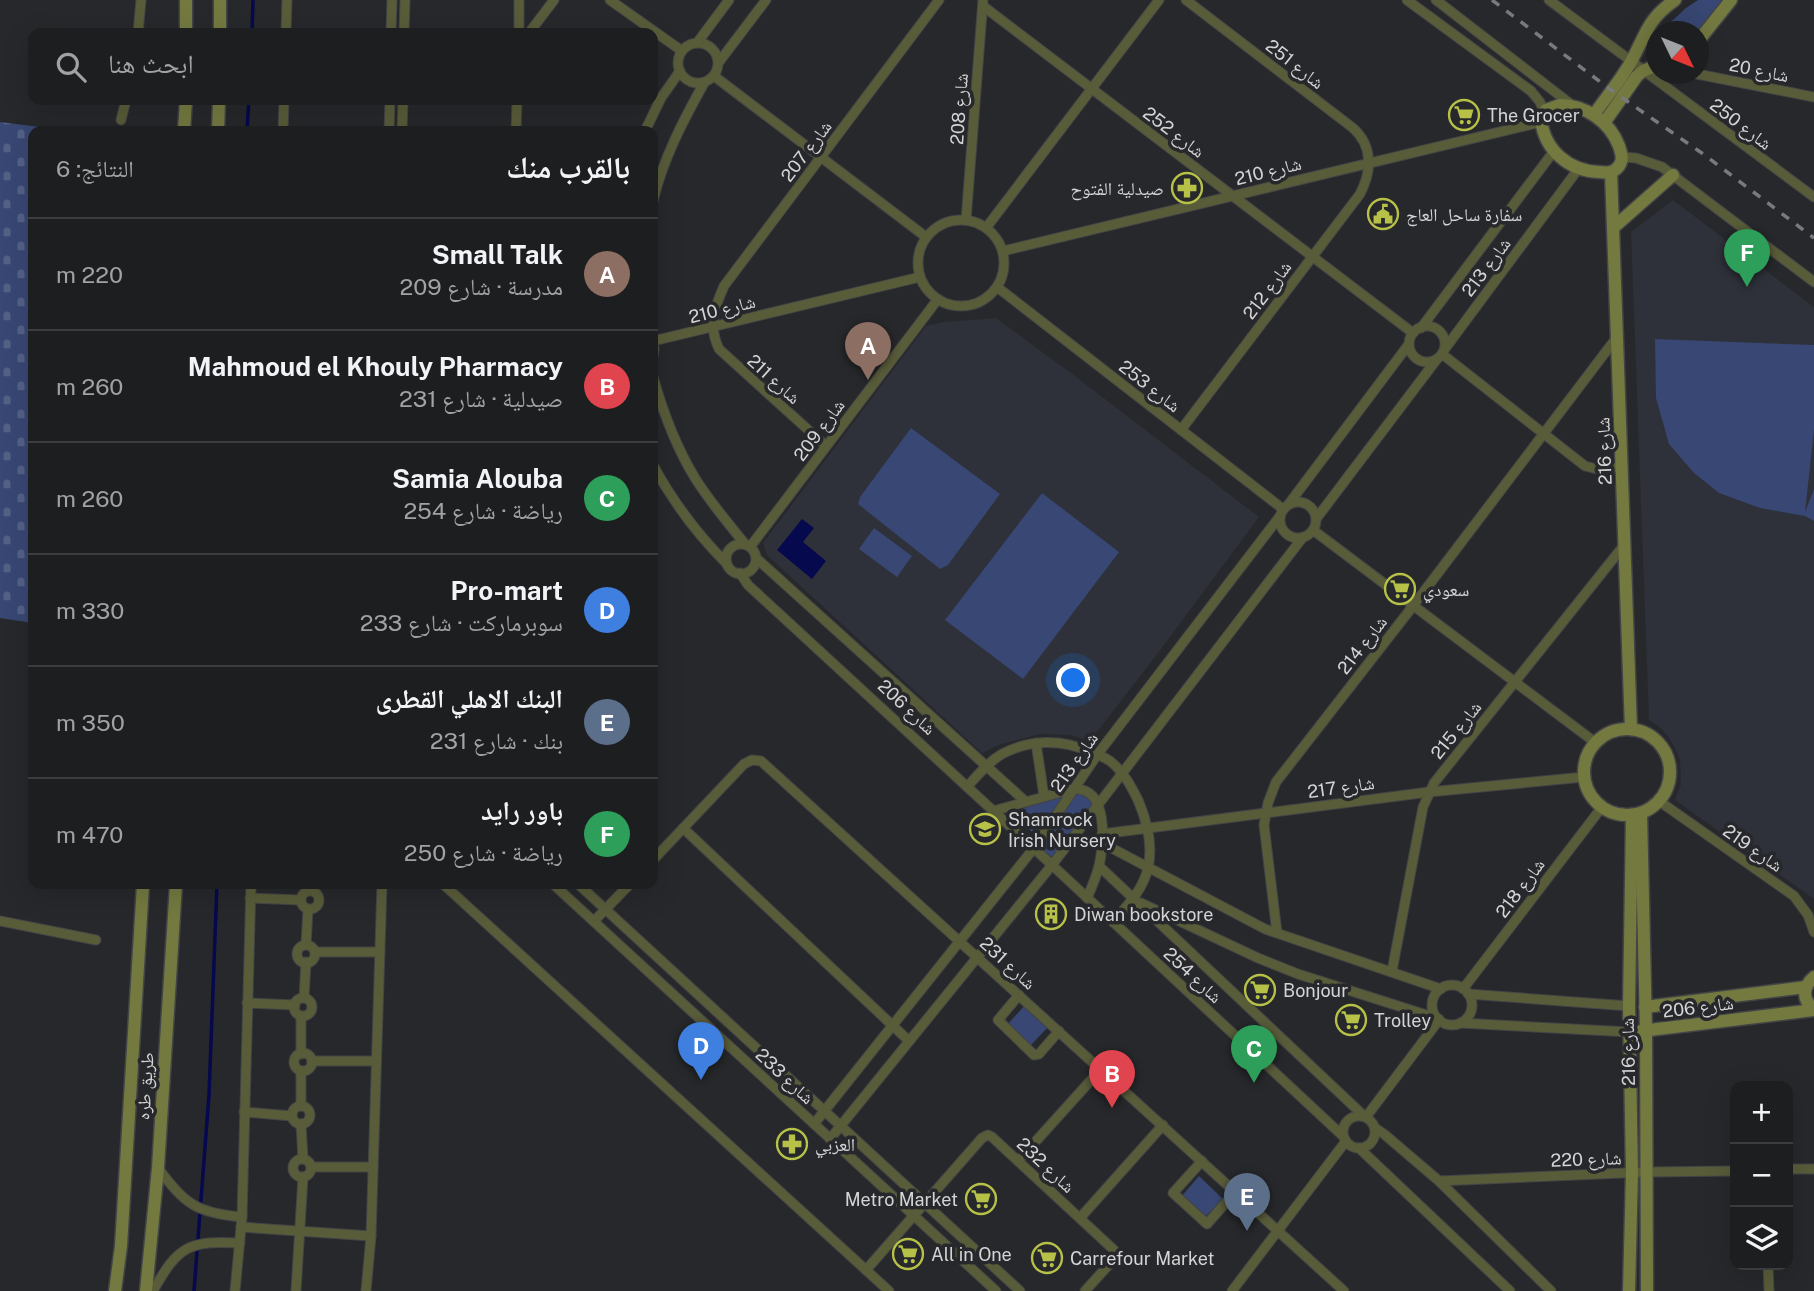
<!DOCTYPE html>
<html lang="ar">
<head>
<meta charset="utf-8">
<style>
	:root { --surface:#1d1e20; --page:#2a2b2d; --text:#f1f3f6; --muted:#a0a2a5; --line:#3b3c3e; --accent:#b8c147 }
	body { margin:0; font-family:"Public Sans","Noto Naskh Arabic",sans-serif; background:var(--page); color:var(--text); direction:rtl }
	.controls { position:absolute; right:21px; bottom:21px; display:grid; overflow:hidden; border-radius:14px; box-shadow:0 7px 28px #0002 }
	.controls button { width:63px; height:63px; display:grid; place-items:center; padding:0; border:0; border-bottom:2px solid var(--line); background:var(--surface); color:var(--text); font:35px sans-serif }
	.compass { position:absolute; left:1646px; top:21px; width:63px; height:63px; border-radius:50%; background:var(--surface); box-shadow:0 7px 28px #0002; rotate:133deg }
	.you { position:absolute; left:1074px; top:681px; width:24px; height:24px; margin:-18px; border:5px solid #fff; border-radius:50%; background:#1a73e8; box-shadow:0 0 0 10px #1a73e833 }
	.badge { display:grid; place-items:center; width:46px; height:46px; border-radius:50%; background:var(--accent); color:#fff; font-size:23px; font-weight:700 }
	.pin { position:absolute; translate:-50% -58px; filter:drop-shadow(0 2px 4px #0008) }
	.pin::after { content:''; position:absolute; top:37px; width:24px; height:21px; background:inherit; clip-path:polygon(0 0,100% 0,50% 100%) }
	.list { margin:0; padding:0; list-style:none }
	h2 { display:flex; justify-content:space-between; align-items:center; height:91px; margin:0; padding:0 28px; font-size:30px }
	h2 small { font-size:23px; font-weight:400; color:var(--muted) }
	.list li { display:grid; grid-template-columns:46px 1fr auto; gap:21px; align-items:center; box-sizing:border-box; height:112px; padding:0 28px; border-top:2px solid var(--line) }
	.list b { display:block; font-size:26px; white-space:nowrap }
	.list p { margin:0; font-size:23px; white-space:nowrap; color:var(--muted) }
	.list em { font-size:23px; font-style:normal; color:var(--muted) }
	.icon { flex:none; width:38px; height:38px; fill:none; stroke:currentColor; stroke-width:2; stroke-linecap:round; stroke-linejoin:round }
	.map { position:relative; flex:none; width:1814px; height:1291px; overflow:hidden; direction:ltr }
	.search { position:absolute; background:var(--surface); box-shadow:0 7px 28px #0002; left:28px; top:28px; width:630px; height:77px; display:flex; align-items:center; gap:18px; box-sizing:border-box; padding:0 24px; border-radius:14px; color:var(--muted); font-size:26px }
	.panel { position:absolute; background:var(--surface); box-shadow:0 7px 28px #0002; left:28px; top:126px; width:630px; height:763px; border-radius:14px; direction:rtl }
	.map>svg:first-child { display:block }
</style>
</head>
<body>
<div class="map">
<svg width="1814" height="1291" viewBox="0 0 1814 1291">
	<defs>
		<pattern id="cemetery-stones" width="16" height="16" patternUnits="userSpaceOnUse" patternTransform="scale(1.75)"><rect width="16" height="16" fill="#384773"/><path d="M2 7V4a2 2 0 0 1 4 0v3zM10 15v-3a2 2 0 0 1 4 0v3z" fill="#546186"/></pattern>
	</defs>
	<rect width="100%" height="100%" fill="#27282b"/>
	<g fill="#2e3139">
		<polygon points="1673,200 1814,307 1814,899 1675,800 1681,784 1680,760 1673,744 1662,729 1649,720 1631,232"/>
		<polygon points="996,318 1071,373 1259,517 1161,649 1090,741 1070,735 1040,734 1001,744 982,753 767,555 763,543 926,326 943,322"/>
	</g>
	<polygon fill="url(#cemetery-stones)" points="0,122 71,131 33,131 33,623 0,618"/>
	<g fill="#384773">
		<polygon points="1698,0 1723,0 1699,32 1660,32 1686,8"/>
		<polygon points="1655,339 1814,345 1814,430 1805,512 1814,489 1814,521 1805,516 1760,508 1719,493 1694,473 1669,444 1656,398"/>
		<polygon points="911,428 1000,494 948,565 940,569 858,504 860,497"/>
		<polygon points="1042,493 1119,552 1023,679 945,620"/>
		<polygon points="874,528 912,556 897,577 859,549"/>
		<polygon points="1076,792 1088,795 1094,806 1053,858 1039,847"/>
		<polygon points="1066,795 1036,836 1013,814 1014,811"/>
		<polygon points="1025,1005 1049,1026 1030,1046 1007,1025"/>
		<polygon points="1199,1176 1223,1199 1204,1218 1181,1197"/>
	</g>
	<polygon fill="#06094d" points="802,519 814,528 803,542 826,561 812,579 777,550"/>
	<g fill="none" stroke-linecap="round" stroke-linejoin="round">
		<g stroke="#06094d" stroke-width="3.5">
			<polyline points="252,33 253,0"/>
			<polyline points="247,131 249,100"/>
			<polyline points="194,1291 209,1095 217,884"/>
		</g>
		<g stroke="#434446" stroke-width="11">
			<g id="street">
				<polyline points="610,0 682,51"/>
				<polyline points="1407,0 1531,91 1540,102 1544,112"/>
				<polyline points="1436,0 1572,105"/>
				<polyline points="1549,0 1814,197"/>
				<polyline points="983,6 1413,333"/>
				<polyline points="138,33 141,0"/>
				<polyline points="286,33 287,0"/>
				<polyline points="391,33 392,0"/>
				<polyline points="404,33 405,0"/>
				<polyline points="519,33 519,0"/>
				<polyline points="529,33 554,0"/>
				<circle cx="698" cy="63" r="20"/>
				<polyline points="697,43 729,0"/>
				<polyline points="719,62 766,0"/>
				<polyline points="1697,74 1814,97"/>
				<polyline points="714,76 926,237"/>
				<polyline points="121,120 126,100"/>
				<polyline points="283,131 284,100"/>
				<polyline points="389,131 390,100"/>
				<polyline points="402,131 403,100"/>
				<polyline points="516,131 517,100"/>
				<polyline points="645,131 661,98 680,71"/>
				<polyline points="1622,157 1636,158 1662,167 1814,282"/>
				<path d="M653,201C663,159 683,121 704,83"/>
				<circle cx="961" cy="263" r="43"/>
				<polyline points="966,220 983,0"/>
				<polyline points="986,228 1159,0"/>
				<polyline points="1003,251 1541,122"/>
				<polyline points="997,287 1283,509"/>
				<circle cx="1427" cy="344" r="18"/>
				<polyline points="1421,328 1554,151"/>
				<polyline points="653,341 920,277"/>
				<polyline points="653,341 654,349 653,356"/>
				<polyline points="1444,350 1579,168"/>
				<polyline points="1442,354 1585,466 1597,469 1622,467"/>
				<path d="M653,377C663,412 676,447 695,478C710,502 728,523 745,544"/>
				<path d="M1181,430L1360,194C1372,171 1373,146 1353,128L1186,0"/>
				<path d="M826,446L719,349C708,326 714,309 724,286L939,0"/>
				<path d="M653,465C673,502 697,534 727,564"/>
				<circle cx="1298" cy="520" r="18"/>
				<polyline points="1288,505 1409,344"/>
				<polyline points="1316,519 1437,359"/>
				<polyline points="1313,530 1596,743"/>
				<circle cx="741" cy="559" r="15"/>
				<polyline points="750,547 938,299"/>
				<polyline points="756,558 1025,801"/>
				<polyline points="740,573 748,585 1052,865 1344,1137"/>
				<polyline points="1036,743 1044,796"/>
				<path d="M967,787C978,775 988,762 1002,754C1030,739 1062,739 1091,752C1097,754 1104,757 1110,761C1123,771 1131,786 1138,800C1147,821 1153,846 1148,868C1143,890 1127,906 1113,922"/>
				<polyline points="1659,801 1794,896 1808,915 1814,932"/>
				<path d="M993,811L1073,789C1109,786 1104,843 1099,866C1096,877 1092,887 1087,898"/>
				<polyline points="683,828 909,1041"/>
				<polyline points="1102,834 1429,792 1584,777"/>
				<polyline points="1102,843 1265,929 1441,989"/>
				<polyline points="653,860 744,764 752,760 761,761 1344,1291"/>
				<polyline points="1099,866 1364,1116"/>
				<polyline points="443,884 889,1291"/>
				<polyline points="553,884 996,1291"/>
				<polyline points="578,884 1020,1291"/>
				<circle cx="310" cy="900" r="9"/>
				<polyline points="250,898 301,900"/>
				<polyline points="1141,903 1258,958 1298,974 1439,1019"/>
				<polyline points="0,921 96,940"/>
				<polyline points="594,921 630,884"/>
				<polyline points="1277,933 1264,825 1268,803 1276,782 1413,606 1617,337"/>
				<polyline points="306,945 308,909"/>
				<circle cx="306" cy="954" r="9"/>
				<polyline points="315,952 380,952"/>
				<polyline points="1392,971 1423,807 1434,783 1625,544"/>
				<circle cx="1452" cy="1005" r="20"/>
				<polyline points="1463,989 1602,807"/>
				<polyline points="1468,994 1629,1006"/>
				<polyline points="1019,995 998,1020 1034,1055 1039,1054 1059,1031"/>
				<polyline points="304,998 306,962"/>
				<circle cx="303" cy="1007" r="9"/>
				<polyline points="247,1003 295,1005"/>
				<polyline points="1460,1023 1630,1032"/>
				<circle cx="303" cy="1062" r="9"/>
				<polyline points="301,1054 301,1016"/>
				<polyline points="312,1061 376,1061"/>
				<polyline points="301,1071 301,1106"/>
				<circle cx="301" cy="1115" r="9"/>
				<polyline points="244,1112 292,1116"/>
				<circle cx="1359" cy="1132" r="16"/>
				<polyline points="1366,1117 1439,1020"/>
				<polyline points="301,1124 303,1159"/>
				<polyline points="814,1124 1034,848 1097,755 1280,516"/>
				<polyline points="1375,1128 1384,1134 1439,1181 1551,1291"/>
				<polyline points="830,1139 1052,865 1303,537"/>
				<polyline points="1359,1148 1510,1291"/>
				<circle cx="302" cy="1168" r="9"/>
				<polyline points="1018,1161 1101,1069"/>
				<polyline points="1202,1161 1173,1193 1207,1224 1236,1191"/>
				<polyline points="311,1167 373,1167"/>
				<path d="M158,1168C185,1204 196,1213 242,1217"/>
				<polyline points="1788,1169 1814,1169"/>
				<polyline points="1439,1181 1646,1172 1735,1171"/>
				<polyline points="1080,1218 1163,1125"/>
				<polyline points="241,1227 371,1236"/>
				<polyline points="1768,1265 1769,1291"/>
				<polyline points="866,1270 982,1138 988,1135 992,1137 1114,1250 1114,1259 1085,1291"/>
				<path d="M153,1291C178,1246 189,1240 240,1243"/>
				<polyline points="235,1291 242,1217 251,884"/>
				<polyline points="296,1291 303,1177"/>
				<polyline points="366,1291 371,1236 382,884"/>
				<polyline points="1232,1291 1346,1141"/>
			</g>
		</g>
		<g stroke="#434446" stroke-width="15">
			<g id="secondary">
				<polyline points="186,0 186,33"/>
				<polyline points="220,33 220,0"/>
				<polyline points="1699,40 1731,0"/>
				<path d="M1560,105C1586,105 1610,122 1619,146C1621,153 1624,159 1619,166C1614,173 1607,173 1599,172C1569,171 1544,150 1541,119L1546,110Z"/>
				<path d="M1594,115C1604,100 1616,86 1626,70C1645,41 1643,22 1675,0"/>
				<polyline points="1604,123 1637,76 1643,71 1657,65"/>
				<polyline points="184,131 186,100"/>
				<polyline points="218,131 219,100"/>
				<polyline points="1611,172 1631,729"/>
				<polyline points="1613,228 1673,175"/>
				<circle cx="1627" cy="772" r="43"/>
				<polyline points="1641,813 1646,1030 1647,1291"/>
				<path d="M1814,977C1802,987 1802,1000 1814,1009"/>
				<polyline points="1645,1007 1806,987"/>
				<polyline points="1641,1031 1814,1010"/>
				<polyline points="115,1291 121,1246 143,884"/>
				<polyline points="146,1291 158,1168 176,884"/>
				<polyline points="1629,1291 1632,1172 1629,1006 1632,815"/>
			</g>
		</g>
		<use href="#street" stroke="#595c39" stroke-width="9"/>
		<use href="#secondary" stroke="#747940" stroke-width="12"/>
		<polyline stroke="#797a7c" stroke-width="3.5" stroke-dasharray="9 9" stroke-linecap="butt" points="1492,0 1611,90 1706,156 1814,238"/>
	</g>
	<defs>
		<g id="supermarket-ring" transform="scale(1.575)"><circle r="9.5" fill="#27282b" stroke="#b8c147" stroke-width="1.5"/><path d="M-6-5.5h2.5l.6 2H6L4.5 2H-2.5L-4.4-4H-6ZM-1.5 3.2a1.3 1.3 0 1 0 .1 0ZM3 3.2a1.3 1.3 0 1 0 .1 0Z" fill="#b8c147"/></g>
		<g id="pharmacy-ring" transform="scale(1.575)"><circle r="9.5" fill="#27282b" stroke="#b8c147" stroke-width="1.5"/><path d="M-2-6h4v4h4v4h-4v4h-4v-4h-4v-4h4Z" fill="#b8c147"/></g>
		<g id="civic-ring" transform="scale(1.575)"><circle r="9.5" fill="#27282b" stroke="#b8c147" stroke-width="1.5"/><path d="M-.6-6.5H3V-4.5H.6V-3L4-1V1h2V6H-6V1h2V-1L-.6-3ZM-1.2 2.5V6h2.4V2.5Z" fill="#b8c147"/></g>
		<g id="school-ring" transform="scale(1.575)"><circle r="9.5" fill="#27282b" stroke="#b8c147" stroke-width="1.5"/><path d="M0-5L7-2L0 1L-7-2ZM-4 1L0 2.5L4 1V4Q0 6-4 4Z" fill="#b8c147"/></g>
		<g id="building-ring" transform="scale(1.575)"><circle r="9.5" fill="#27282b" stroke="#b8c147" stroke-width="1.5"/><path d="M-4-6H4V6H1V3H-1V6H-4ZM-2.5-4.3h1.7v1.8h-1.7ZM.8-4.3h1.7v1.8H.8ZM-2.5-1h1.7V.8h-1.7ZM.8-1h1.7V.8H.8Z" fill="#b8c147"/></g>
	</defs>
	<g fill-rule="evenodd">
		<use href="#supermarket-ring" x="1464" y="115"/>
		<use href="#pharmacy-ring" x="1187" y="188"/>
		<use href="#civic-ring" x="1383" y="214"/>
		<use href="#supermarket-ring" x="1400" y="589"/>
		<use href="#school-ring" x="985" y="829"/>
		<use href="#building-ring" x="1051" y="914"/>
		<use href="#supermarket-ring" x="1260" y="990"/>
		<use href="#supermarket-ring" x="1351" y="1020"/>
		<use href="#pharmacy-ring" x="792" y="1144"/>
		<use href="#supermarket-ring" x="981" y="1199"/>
		<use href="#supermarket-ring" x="908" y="1254"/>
		<use href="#supermarket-ring" x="1047" y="1258"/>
	</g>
	<g text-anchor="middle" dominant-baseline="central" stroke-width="7" stroke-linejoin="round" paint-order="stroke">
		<g font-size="18" fill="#d4d4d6" stroke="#27282b">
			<text transform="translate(1295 64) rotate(38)">شارع 251</text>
			<text transform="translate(1759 70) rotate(11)">شارع 20</text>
			<text transform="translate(959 109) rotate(-86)">شارع 208</text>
			<text transform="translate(1741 124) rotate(37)">شارع 250</text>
			<text transform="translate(1174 132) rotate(37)">شارع 252</text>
			<text transform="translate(806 151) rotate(-53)">شارع 207</text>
			<text transform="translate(1268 171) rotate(-14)">شارع 210</text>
			<text transform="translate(1486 267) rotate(-53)">شارع 213</text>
			<text transform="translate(1267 290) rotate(-53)">شارع 212</text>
			<text transform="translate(722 309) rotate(-14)">شارع 210</text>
			<text transform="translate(774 379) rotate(42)">شارع 211</text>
			<text transform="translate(1150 386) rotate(38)">شارع 253</text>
			<text transform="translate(819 430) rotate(-53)">شارع 209</text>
			<text transform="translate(1604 451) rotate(-92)">شارع 216</text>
			<text transform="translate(1362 645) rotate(-52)">شارع 214</text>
			<text transform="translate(907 707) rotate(43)">شارع 206</text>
			<text transform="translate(1456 730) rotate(-51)">شارع 215</text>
			<text transform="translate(1074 762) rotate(-55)">شارع 213</text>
			<text transform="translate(1341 787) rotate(-8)">شارع 217</text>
			<text transform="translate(1753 848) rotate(35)">شارع 219</text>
			<text transform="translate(1520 888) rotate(-53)">شارع 218</text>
			<text transform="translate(1008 963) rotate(42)">شارع 231</text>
			<text transform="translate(1193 975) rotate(43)">شارع 254</text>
			<text transform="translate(1698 1007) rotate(-7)">شارع 206</text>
			<text transform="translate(1628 1052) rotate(-91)">شارع 216</text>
			<text transform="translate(785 1076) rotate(43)">شارع 233</text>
			<text transform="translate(145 1086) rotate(-86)">طريق طره</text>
			<text transform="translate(1586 1159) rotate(-2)">شارع 220</text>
			<text transform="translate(1046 1165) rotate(43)">شارع 232</text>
		</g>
		<g font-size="18" fill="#d4d4d6" stroke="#27282b" text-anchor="start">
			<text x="1487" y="115">The Grocer</text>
			<text x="1164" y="188" text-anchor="end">صيدلية الفتوح</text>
			<text x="1406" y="214">سفارة ساحل العاج</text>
			<text x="1423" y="589">سعودي</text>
			<text x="1008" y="819">Shamrock<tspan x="1008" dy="21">Irish Nursery</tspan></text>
			<text x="1074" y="914">Diwan bookstore</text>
			<text x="1283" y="990">Bonjour</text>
			<text x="1374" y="1020">Trolley</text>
			<text x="815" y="1144">العزبي</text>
			<text x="958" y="1199" text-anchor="end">Metro Market</text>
			<text x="931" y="1254">All in One</text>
			<text x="1070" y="1258">Carrefour Market</text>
		</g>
	</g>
</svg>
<div class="controls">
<button>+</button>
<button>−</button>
<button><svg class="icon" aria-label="layers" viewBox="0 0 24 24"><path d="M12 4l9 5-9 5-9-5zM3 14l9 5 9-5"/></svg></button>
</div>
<svg class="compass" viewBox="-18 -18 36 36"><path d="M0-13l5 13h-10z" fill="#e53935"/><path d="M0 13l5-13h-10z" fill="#a0a2a5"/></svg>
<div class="you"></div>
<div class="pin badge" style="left:868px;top:380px;background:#8d6e63">A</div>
<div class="pin badge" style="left:1112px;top:1108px;background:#e0444e">B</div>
<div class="pin badge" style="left:1254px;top:1083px;background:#2e9e5b">C</div>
<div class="pin badge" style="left:701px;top:1080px;background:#3f7fe0">D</div>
<div class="pin badge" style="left:1247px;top:1231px;background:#5c6f8a">E</div>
<div class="pin badge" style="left:1747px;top:287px;background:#2e9e5b">F</div>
<div class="search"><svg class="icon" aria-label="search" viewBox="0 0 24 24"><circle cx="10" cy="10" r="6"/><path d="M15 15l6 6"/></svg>ابحث هنا</div>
<section class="panel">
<h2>بالقرب منك<small>النتائج: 6</small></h2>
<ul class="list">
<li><span class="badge" style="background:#8d6e63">A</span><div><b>Small Talk</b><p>مدرسة · شارع 209</p></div><em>220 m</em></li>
<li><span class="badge" style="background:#e0444e">B</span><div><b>Mahmoud el Khouly Pharmacy</b><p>صيدلية · شارع 231</p></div><em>260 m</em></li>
<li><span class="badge" style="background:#2e9e5b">C</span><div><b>Samia Alouba</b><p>رياضة · شارع 254</p></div><em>260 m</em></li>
<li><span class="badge" style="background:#3f7fe0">D</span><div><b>Pro-mart</b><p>سوبرماركت · شارع 233</p></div><em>330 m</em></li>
<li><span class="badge" style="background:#5c6f8a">E</span><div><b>البنك الاهلي القطرى</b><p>بنك · شارع 231</p></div><em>350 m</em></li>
<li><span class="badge" style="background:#2e9e5b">F</span><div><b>باور رايد</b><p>رياضة · شارع 250</p></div><em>470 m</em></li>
</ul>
</section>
</div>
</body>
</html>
